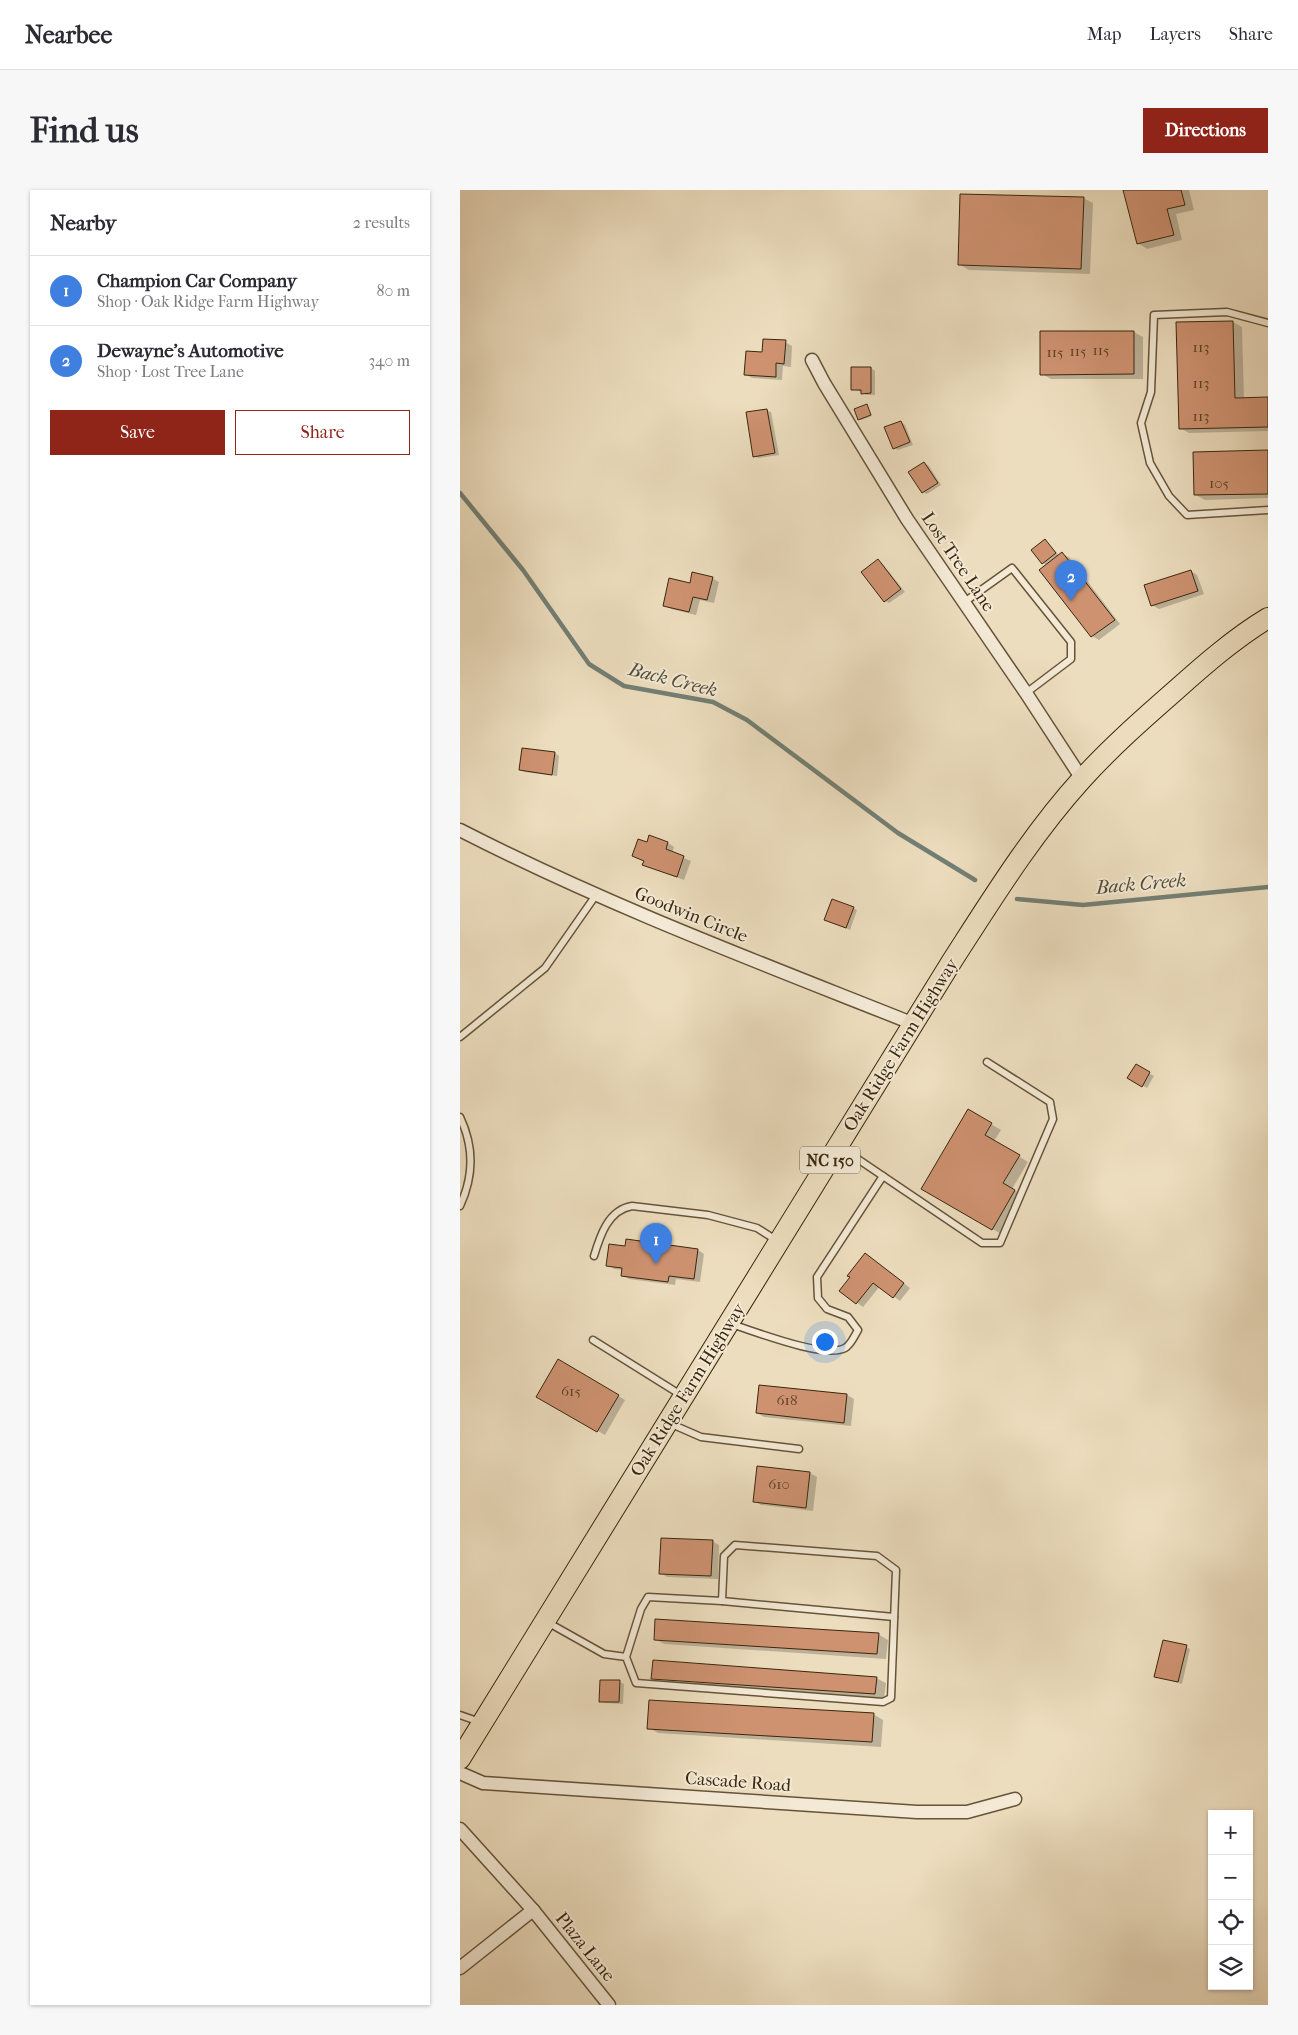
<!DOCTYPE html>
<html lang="en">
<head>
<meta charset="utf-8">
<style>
	:root { --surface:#fff; --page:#f7f7f7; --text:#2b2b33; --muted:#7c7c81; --line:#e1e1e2; --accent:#8f2418 }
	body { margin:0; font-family:"IM FELL French Canon",serif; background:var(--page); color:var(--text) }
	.controls { position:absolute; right:15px; bottom:15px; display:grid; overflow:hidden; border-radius:0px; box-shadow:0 1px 4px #0004 }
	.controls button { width:45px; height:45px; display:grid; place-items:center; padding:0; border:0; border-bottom:1px solid var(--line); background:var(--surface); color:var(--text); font:25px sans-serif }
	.you { position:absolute; left:364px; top:1151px; width:18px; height:18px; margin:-12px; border:4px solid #fff; border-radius:50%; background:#1a73e8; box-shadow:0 0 0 8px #1a73e833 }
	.badge { display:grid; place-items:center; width:32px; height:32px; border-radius:50%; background:var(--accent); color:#fff; font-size:16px; font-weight:700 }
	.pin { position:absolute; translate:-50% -41px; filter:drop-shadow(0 1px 2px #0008) }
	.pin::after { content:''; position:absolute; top:26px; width:18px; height:15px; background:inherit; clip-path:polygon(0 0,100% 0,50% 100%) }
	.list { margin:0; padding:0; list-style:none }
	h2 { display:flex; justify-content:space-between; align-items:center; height:65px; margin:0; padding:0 20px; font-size:21px }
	h2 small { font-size:16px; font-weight:400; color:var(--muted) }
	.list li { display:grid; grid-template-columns:32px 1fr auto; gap:15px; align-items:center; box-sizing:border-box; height:70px; padding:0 20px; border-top:1px solid var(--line) }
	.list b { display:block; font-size:19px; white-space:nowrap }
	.list p { margin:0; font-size:16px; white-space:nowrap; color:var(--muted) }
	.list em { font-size:16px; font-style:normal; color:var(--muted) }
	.actions { display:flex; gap:10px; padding:15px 20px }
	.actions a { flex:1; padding:11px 0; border:1px solid var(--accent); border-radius:0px; text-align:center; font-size:18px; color:var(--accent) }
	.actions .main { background:var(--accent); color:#fff }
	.icon { flex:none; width:28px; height:28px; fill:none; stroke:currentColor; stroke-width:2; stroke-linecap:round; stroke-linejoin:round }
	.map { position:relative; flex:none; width:808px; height:1815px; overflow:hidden; border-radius:0px }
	header { display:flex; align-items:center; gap:30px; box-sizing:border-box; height:70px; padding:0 25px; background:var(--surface); border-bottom:1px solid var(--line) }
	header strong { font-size:24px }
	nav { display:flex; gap:28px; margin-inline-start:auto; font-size:18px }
	.intro { display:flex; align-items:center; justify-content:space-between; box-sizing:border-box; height:120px; padding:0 30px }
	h1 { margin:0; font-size:35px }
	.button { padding:12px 22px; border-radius:0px; background:var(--accent); color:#fff; font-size:18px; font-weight:700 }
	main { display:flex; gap:30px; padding:0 30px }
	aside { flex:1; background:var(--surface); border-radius:0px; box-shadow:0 1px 4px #0004 }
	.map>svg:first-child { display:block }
</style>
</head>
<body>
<header>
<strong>Nearbee</strong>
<nav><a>Map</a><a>Layers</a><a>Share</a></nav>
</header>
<div class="intro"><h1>Find us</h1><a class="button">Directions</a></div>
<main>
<aside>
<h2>Nearby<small>2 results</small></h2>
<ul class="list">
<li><span class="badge" style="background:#3f7fe0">1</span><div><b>Champion Car Company</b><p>Shop · Oak Ridge Farm Highway</p></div><em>80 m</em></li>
<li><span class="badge" style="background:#3f7fe0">2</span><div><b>Dewayne's Automotive</b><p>Shop · Lost Tree Lane</p></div><em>340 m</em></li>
</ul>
<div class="actions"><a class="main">Save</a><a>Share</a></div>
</aside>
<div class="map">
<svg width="808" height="1815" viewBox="0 0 808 1815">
	<rect width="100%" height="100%" fill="#ecddbe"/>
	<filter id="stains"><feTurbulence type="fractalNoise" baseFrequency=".004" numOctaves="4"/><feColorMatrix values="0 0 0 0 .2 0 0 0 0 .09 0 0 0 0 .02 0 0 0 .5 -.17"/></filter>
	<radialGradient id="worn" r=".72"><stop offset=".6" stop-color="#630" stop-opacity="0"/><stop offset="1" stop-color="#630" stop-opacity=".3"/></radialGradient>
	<g fill="#0003">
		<polygon points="664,0 729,0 734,20 716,24 722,50 687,59 678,53"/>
		<polygon points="623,8 633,13 630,84 509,80 499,74"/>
		<polygon points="773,132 782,137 784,209 808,208 808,241 729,243 720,238"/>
		<polygon points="674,142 683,147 683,189 591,189 582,184"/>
		<polygon points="325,152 332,156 331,177 323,176 322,190 292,188 285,184 303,163"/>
		<polygon points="411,178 415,181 415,205 406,205 402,202 392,199"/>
		<polygon points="406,215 412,226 401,230 399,229"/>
		<polygon points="306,220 311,222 319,265 299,268 294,266"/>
		<polygon points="441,232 445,235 453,255 438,260 434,258"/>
		<polygon points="808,262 808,308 745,310 736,305 735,263"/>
		<polygon points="464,273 469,276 481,295 467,304 463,302"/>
		<polygon points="585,351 600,366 602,364 609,367 660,434 639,450 632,446 581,380 587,375 583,373"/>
		<polygon points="418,371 422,373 445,402 429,413 425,411"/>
		<polygon points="731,381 737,385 744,404 699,419 692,415"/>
		<polygon points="252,388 259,392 254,413 240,410 236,425 211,419 204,415"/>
		<polygon points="63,559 95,563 99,566 97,586 64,582 60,579"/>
		<polygon points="187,653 208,653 214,657 212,663 231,671 224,690 191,678 184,675 185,672 173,666"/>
		<polygon points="393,718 397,720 390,740 366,730"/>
		<polygon points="676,876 694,886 687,898 669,888"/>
		<polygon points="509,921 541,940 534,951 568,972 552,999 564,1006 541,1044 463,998"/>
		<polygon points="166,1057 238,1060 244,1064 240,1092 216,1089 215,1095 169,1089 162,1085 163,1080 154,1079 148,1075"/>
		<polygon points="406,1064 450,1098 440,1111 420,1096 403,1117 381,1101"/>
		<polygon points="99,1171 165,1210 145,1245 78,1206"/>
		<polygon points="300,1196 387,1205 394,1209 391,1236 304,1227 297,1223"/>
		<polygon points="298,1277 350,1283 357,1287 353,1321 301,1315 294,1311"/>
		<polygon points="252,1351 259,1355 258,1389 207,1387 201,1383"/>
		<polygon points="418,1444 428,1450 426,1469 204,1454 195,1449"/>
		<polygon points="726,1457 730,1459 722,1494 696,1486"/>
		<polygon points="193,1488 416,1488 426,1493 424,1509 202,1493"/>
		<polygon points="160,1492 164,1494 163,1514 145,1513 141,1511"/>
		<polygon points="413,1524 423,1530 421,1557 198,1543 189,1538"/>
	</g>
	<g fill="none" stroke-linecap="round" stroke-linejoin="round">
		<g stroke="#737f74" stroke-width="4.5">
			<polyline points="0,303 63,380 129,474 164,496 253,512 287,530 438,643 515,690"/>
			<polyline points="557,709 623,715 808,697"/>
		</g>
	</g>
	<g fill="#ce9271" stroke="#39270d">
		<polygon points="663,0 721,0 725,15 707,19 714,45 677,54"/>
		<polygon points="500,4 624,7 621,79 498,75"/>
		<polygon points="773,131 775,208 808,207 808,237 719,239 716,132"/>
		<polygon points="580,141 674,141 674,184 580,185"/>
		<polygon points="303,149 326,150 324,174 316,173 316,187 284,185 286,161 302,162"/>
		<polygon points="391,177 411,177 411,203 401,204 401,200 391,200"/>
		<polygon points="407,214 411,225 398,230 394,219"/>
		<polygon points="307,219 315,263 293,267 286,222"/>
		<polygon points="441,231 450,252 433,259 424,237"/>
		<polygon points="808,260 808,304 734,305 733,262"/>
		<polygon points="464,272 478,293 462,303 448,282"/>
		<polygon points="585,349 596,363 582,374 571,360"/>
		<polygon points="602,362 655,430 631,447 579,380"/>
		<polygon points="418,369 441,399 424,412 401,382"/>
		<polygon points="731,380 738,401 691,416 684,395"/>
		<polygon points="232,382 253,387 247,410 233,407 229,422 203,416 209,388 230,393"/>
		<polygon points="62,558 95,562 92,585 59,580"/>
		<polygon points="189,645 208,652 206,659 224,666 217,687 182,675 184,671 172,666 178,649 187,652"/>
		<polygon points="372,709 394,717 386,738 364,730"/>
		<polygon points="676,874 690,882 682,897 667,888"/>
		<polygon points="508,919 532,933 525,945 560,965 543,993 555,1000 532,1040 461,999"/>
		<polygon points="166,1049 238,1059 234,1089 209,1086 208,1092 161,1086 162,1078 146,1076 149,1054 165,1056"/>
		<polygon points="405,1063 444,1093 433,1108 413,1093 396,1114 379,1101 390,1087 387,1086"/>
		<polygon points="98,1169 159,1205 137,1242 76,1207"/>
		<polygon points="299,1195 387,1204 384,1233 296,1223"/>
		<polygon points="297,1276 350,1282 346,1318 293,1312"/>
		<polygon points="201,1348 253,1350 251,1386 199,1384"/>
		<polygon points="195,1429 419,1443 417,1464 194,1450"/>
		<polygon points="703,1450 727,1455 718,1492 694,1487"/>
		<polygon points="193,1470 417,1487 415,1504 191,1489"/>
		<polygon points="140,1490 160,1490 159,1512 139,1512"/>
		<polygon points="189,1510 414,1523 412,1552 187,1539"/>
	</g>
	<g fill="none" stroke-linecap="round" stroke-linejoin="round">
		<g stroke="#665439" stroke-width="9">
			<g id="lane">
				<polyline points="808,133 767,122 694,125 691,202 681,233 690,273 709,306 727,325 808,320"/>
				<polyline points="503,413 552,378 611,452 611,469 566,503"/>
				<polyline points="0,847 85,778 136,705"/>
				<path d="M0,927C14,957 14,985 0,1016"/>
				<polyline points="380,957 522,1053 540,1053 593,929 590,912 527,872"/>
				<path d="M134,1066C140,1046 148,1020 172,1016L248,1025L297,1038L316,1050"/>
				<path d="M271,1134C294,1141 364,1169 385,1158C391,1155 395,1145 398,1140L388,1127L367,1119L358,1108L357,1087L423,986"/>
				<polyline points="133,1150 221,1205"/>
				<polyline points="209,1233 241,1247 339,1259"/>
				<polyline points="262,1411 434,1427"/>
				<polyline points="87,1432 144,1464 166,1467 176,1493 423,1512 431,1508 436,1380 417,1366 275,1355 264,1366 262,1411 188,1407 181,1419 166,1467"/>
				<polyline points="0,1525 20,1532"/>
			</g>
		</g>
		<g stroke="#665439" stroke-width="15">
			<g id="street">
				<polyline points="352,170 364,193 447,329 566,503 622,589"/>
				<path d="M0,640C146,715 301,773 454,834"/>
				<polyline points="0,1583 23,1593 457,1622 507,1622 555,1609"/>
				<polyline points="0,1639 73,1720 149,1815"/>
				<polyline points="0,1778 73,1720"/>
			</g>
		</g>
		<g stroke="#39270d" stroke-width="22">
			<path id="primary" d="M0,1569L492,771C532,709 572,644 622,589C651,557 684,528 716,500C745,474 775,448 808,428"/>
		</g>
		<use href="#lane" stroke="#f3e9d5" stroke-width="6"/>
		<use href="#street" stroke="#f3e9d5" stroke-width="12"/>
		<use href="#primary" stroke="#ecddbe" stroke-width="20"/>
	</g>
	<g text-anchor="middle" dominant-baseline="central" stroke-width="4" stroke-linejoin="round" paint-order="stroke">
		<g font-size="15" fill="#5e4226">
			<text x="741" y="157">113</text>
			<text x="641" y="160">115</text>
			<text x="618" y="161">115</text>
			<text x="595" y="162">115</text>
			<text x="741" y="193">113</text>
			<text x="741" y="226">113</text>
			<text x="759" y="293">105</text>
			<text x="111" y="1201">615</text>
			<text x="327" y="1210">618</text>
			<text x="319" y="1294">610</text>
		</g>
		<rect fill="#f3e9d5" stroke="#716149" stroke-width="1" x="340" y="956.5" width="60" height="27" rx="4"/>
		<g font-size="16" font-weight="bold" fill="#39270d">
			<text x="370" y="970">NC 150</text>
		</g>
		<g font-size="18" fill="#39270d" stroke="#f3e9d5">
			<text transform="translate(498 372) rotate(56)">Lost Tree Lane</text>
			<text transform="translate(231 725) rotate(22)">Goodwin Circle</text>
			<text transform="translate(441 855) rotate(-58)">Oak Ridge Farm Highway</text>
			<text transform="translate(228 1200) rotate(-58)">Oak Ridge Farm Highway</text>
			<text transform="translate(278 1592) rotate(4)">Cascade Road</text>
			<text transform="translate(125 1757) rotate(51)">Plaza Lane</text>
		</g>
		<g font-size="19" font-style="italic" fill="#514c38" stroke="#f3e9d5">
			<text transform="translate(213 490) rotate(14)">Back Creek</text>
			<text transform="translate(681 694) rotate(-5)">Back Creek</text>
		</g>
	</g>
	<rect width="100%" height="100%" filter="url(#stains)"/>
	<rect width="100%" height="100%" fill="url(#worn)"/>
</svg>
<div class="controls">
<button>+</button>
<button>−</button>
<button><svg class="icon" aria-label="locate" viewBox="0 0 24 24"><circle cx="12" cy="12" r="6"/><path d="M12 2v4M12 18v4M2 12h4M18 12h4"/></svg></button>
<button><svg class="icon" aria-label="layers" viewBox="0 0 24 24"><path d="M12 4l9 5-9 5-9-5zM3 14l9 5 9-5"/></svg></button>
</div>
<div class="you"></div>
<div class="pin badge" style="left:196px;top:1074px;background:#3f7fe0">1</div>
<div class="pin badge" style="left:611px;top:411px;background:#3f7fe0">2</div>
</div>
</main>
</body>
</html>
